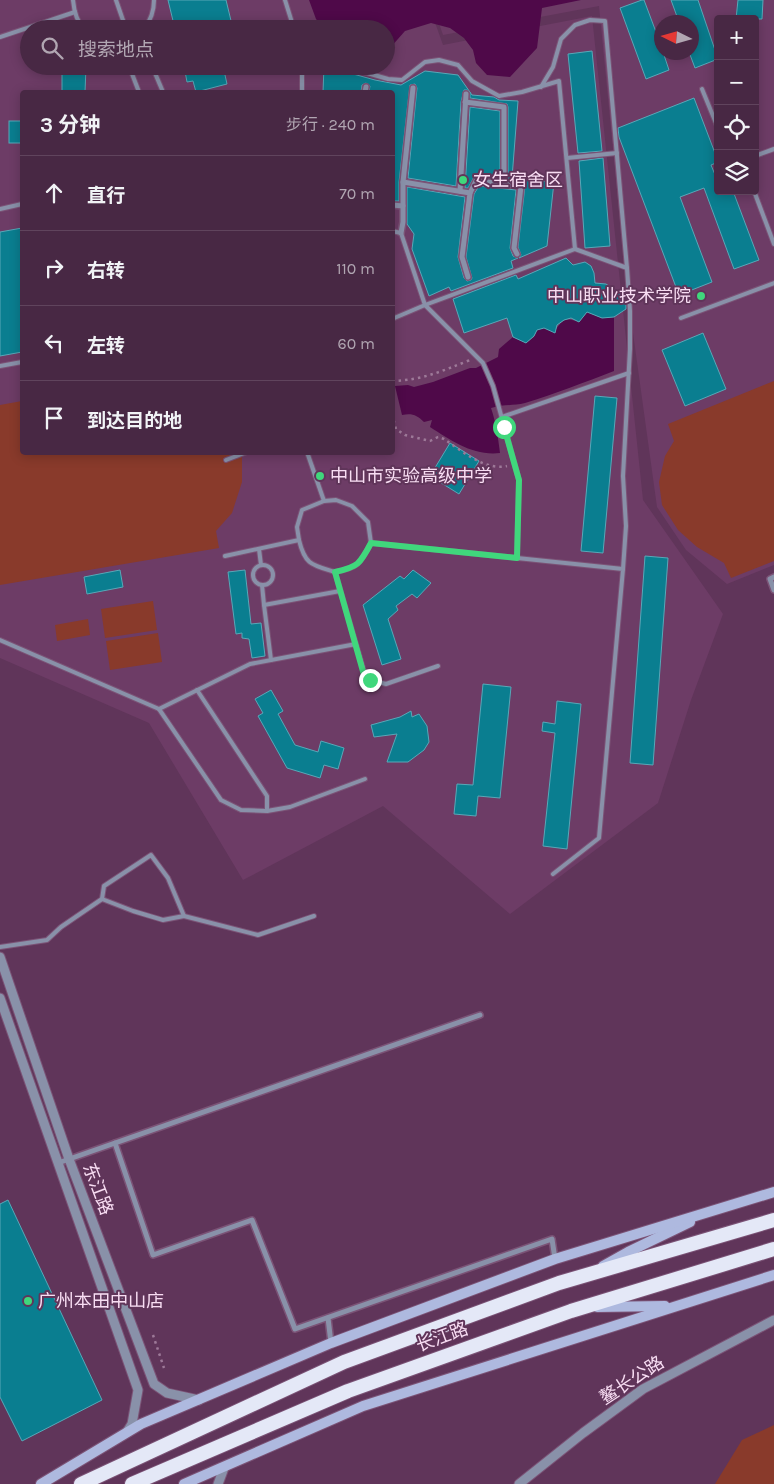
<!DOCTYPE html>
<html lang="zh">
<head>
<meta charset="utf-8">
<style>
	:root { --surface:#482844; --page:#52344f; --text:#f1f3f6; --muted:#b1a6b2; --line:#60445d }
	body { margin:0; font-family:Karla,"Noto Sans SC",sans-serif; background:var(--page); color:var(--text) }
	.controls { position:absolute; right:15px; top:15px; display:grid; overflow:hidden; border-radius:5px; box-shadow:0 2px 12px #0003 }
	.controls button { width:45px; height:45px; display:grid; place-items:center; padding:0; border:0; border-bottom:1px solid var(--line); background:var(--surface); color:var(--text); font:25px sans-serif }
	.compass { position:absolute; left:654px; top:15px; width:45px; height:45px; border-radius:50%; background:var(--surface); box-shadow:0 2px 12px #0003; rotate:275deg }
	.stop { position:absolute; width:15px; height:15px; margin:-11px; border:4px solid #40d77c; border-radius:50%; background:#fff }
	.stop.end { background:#40d77c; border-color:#fff; box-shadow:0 1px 5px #0008 }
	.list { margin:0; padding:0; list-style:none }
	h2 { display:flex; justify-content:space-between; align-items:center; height:65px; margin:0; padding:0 20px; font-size:21px }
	h2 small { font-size:16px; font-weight:400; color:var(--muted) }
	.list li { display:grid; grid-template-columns:32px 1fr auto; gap:15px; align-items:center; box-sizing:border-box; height:75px; padding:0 20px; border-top:1px solid var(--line) }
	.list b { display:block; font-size:19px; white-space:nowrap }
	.list em { font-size:16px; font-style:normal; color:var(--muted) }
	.icon { flex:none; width:28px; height:28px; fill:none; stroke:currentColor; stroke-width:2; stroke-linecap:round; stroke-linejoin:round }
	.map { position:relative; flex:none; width:774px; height:1484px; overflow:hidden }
	.search { position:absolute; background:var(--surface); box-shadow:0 2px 12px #0003; left:20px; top:20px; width:375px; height:55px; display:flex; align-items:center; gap:12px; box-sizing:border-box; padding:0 18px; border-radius:28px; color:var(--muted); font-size:19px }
	.panel { position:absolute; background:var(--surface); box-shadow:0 2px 12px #0003; left:20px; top:90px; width:375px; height:365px; border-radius:5px }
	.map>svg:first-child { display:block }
</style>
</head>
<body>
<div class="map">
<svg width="774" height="1484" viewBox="0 0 774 1484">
	<rect width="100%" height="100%" fill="#60355a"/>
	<g fill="#6d3c66" fill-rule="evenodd">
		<path d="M0,0H427L443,45L592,16L643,500L723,614L691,700L658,803L510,914L383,806L243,880L149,723L0,658ZM29,29H386V66H29ZM22,92H392V452H22Z"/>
		<path d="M431,0H774V565L727,584L686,550L657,507L626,282L599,6L443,35ZM718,19H755V191H718ZM662,22H692V52H662Z"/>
	</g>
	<g fill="#893a2b">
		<polygon points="774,381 774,561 731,578 724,563 697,547 678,530 662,505 659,482 665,456 674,441 668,424"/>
		<polygon points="22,401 22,452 242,453 242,482 232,513 216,531 219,548 0,585 0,405"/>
		<polygon points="153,601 157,630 105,638 101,609"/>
		<polygon points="88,619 90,635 57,641 55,625"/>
		<polygon points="158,633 162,662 110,670 106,641"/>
		<polygon points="774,1425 774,1484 715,1484 742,1440"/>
	</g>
	<g fill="#4f0949">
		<polygon points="309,0 581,0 542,8 537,48 510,77 487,75 476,63 473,50 464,38 450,28 431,23 405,31 390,48 386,50 386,29 324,29 316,19"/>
		<path d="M587,312L602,318L614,317V371C585,382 555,394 525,403C513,406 503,404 491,408C496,423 498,437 500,453C473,456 452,441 430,427L432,420L424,422C417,415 412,413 402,415L395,386L408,385L414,387L433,382L470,368H476L498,357L499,349L513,337L526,343L534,337L537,330L544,328L554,332C562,321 564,316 579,322Z"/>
	</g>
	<g fill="#0a7e90" stroke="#58a8b8">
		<polygon points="168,0 226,0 233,29 175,29"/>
		<polygon points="642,0 644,0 662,48 662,52 663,52 669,70 646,79 620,8"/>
		<polygon points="671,0 698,0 718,59 695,68 689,52 692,52 692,22 679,22"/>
		<polygon points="738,0 763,0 762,19 736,19"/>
		<polygon points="592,51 602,151 578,153 568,54"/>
		<polygon points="62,66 86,67 85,92 62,92"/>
		<polygon points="184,66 223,66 227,84 196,92 193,81 187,82"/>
		<polygon points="324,66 375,80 401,85 425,71 458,75 472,95 494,97 499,100 518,101 512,178 554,182 547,246 519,258 521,255 518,247 525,186 522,182 508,180 508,107 507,104 470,98 470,92 467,90 464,90 461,102 456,186 408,178 417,88 415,84 410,85 399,182 399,201 392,201 392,92 369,92 370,86 366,83 362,85 361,92 323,92"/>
		<polygon points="694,98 718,161 718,162 711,165 718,182 718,191 733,191 759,260 734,269 704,188 680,197 712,282 679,295 619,137 618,128"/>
		<polygon points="470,107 500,111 500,179 474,177 468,188 465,188"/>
		<rect x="9" y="121" width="13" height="22"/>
		<polygon points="603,158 610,246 585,248 579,161"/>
		<polygon points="479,186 516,190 510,248 513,256 518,258 511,261 513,268 451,291 449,287 429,296 412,249 414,234 407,224 407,187 465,197 458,257 464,278 467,281 471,280 472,278 466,257 474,194"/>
		<polygon points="22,228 22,352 0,356 0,232"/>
		<polygon points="566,258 573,265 585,262 591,266 594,273 595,283 606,284 619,293 626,302 626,309 614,317 602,318 587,312 579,322 571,318 564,320 557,325 555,333 544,328 537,330 534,336 526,343 513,337 507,318 464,333 453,299 516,275 518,279"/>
		<polygon points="703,333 726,389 685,406 662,350"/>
		<polygon points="595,396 617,398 603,553 581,551"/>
		<polygon points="450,443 479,461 459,494 430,476"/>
		<polygon points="645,556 668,558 653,765 630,763"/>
		<polygon points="120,570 123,587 87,594 84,577"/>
		<polygon points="245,570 251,624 261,623 265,656 252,658 249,639 242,638 242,633 236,634 228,572"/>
		<polygon points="413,570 431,583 417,598 412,594 396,606 398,610 388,619 401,659 382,665 363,605 400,576 404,579"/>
		<polygon points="483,684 511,687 500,798 478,796 476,816 454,814 457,784 473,785"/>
		<polygon points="271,690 283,711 278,714 295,745 318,752 321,741 344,748 338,769 324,765 320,778 287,768 258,716 263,713 255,699"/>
		<polygon points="557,701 581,704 567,849 543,846 555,733 542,731 543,722 555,724"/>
		<polygon points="411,711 412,717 419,714 427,726 429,742 424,750 408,762 387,762 397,734 374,737 371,725 400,717"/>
		<polygon points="8,1200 102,1400 22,1441 0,1397 0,1204"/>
	</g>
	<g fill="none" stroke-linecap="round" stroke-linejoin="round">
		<g stroke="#7b5376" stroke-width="6">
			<g id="service">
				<path d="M73,0C74,11 76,21 84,29"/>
				<polyline points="116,0 126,29"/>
				<polyline points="285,0 294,29"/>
				<path d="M144,29C151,20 154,11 154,0"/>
				<polyline points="0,37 75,12"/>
				<polyline points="129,66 139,92"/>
				<polyline points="152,66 163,92"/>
				<polyline points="343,66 388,79 402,80 425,62 439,60 458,65 472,81 499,96 522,92 559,81 575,249"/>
				<polyline points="702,89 718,128"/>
				<polyline points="302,92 302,66"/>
				<polyline points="755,156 774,149"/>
				<polyline points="567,158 617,153"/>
				<polyline points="754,191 774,244"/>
				<polyline points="0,209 22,204"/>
				<polyline points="392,231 401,233 425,305 392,319"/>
				<polyline points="681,318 774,283"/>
				<polyline points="0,366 22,362"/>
				<polyline points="502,417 629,373"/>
				<polyline points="307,452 324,501 336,500 352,506 368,522 371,543 517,558 519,480 493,386 483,363 425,305 575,249 627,268 605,21 590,20 575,25 561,39 553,67 541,87"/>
				<polyline points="226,460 247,452"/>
				<path d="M299,540C305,565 312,565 335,572"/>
				<path d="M371,543C360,564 358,568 335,572L365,675L370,680L386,684L438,666"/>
				<polyline points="259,549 261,565"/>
				<polyline points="225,556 299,540 297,527 302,510 324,501"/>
				<polyline points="517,558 623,569 599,838 553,874"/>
				<circle cx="263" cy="575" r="10"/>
				<polyline points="623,569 626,526 623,476 630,349 630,311 627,268"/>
				<polyline points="262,585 264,605"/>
				<polyline points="0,640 159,709 221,800 241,810 267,811 267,796 197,690"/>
				<polyline points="271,660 264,605 340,591"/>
				<polyline points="159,709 250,664 356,644"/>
				<polyline points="267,811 290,807 365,779"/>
				<polyline points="102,899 133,911 163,920 184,916"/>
				<polyline points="0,947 47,940 61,927 102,899 104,886 151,855 168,878 184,916 258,935 314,916"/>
			</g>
		</g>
		<g stroke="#7b5376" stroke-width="8">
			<g id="minor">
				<polyline points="365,92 366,87"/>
				<polyline points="465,102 504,107 504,184 521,186 514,248 517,254"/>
				<polyline points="403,182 413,88"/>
				<polyline points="460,191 466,94"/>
				<polyline points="470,193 476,181 504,184"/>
				<polyline points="392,205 403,206"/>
				<polyline points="401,233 403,222 403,182 470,193 462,257 468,277"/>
				<polyline points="774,577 770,579 774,590"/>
				<polyline points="115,1143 153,1255 252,1220 295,1329 552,1239 555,1259"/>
				<polyline points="58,1163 480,1015"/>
				<polyline points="328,1318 331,1343"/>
			</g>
		</g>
		<g stroke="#7b5376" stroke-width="11">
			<g id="tertiary">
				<polyline points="0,957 69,1159 154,1384 167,1393 199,1400"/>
				<polyline points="0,998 138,1390 132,1424 127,1432"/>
				<polyline points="218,1484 224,1468"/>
				<polyline points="519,1484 583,1433 643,1389 774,1320"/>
			</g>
		</g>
		<g stroke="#7b5376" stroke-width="12">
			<g id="secondary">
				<polyline points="603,1266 628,1252 690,1222"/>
				<polyline points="597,1307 665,1306"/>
				<polyline points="41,1484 141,1424 331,1343 555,1259 774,1192"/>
				<polyline points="184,1484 363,1406 774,1275"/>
			</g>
		</g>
		<g stroke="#7b5376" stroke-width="16">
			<g id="trunk">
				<polyline points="81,1484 344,1362 559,1283 774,1220"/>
				<polyline points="132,1484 348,1391 571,1311 774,1249"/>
			</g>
		</g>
		<g stroke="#9d7998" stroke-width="2.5" stroke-dasharray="2.5 4" stroke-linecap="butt">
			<path d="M392,381C423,380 442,371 470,360"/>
			<path d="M392,414L396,429L405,435L430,441L438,437L444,439C462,451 485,471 507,466"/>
			<polyline points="153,1335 164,1368"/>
		</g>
		<use href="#service" stroke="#8991a9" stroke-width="4"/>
		<use href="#minor" stroke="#8991a9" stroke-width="5"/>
		<use href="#tertiary" stroke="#8991a9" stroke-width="9"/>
		<use href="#secondary" stroke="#aeb9df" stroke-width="10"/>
		<use href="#trunk" stroke="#e4e8f7" stroke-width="14"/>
	</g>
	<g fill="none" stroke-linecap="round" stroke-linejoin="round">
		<path stroke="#40d77c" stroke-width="6" d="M370,680L364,675L335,572C358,567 360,564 371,543L517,558L519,480L504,427"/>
	</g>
	<g fill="#40d77c" stroke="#60355a" stroke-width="2">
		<circle cx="463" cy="180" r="5"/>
		<circle cx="701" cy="296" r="5"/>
		<circle cx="320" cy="476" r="5"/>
		<circle cx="28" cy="1301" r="5"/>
	</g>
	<g text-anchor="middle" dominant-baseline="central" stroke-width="4" stroke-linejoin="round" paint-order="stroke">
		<g font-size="18" fill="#f8ddf3" stroke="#60355a" text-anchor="start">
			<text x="473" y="180">女生宿舍区</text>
			<text x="691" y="296" text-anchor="end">中山职业技术学院</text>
			<text x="330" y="476">中山市实验高级中学</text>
			<text x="38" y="1301">广州本田中山店</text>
		</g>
		<g font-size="18" fill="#f8ddf3" stroke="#60355a">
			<text transform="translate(98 1189) rotate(69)">东江路</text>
			<text transform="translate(442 1337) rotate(-20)">长江路</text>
			<text transform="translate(632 1380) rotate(-33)">鳌长公路</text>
		</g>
	</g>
</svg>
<div class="controls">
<button>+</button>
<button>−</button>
<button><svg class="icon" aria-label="locate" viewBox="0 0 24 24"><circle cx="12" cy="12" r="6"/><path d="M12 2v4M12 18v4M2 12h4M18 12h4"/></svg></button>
<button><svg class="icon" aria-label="layers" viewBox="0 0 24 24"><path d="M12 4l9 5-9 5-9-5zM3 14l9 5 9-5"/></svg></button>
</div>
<svg class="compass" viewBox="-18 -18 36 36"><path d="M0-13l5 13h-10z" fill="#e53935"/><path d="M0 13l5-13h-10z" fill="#b1a6b2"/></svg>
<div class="stop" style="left:504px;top:427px"></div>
<div class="stop end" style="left:370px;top:680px"></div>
<div class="search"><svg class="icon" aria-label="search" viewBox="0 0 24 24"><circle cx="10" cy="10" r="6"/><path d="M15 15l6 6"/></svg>搜索地点</div>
<section class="panel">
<h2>3 分钟<small>步行 · 240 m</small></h2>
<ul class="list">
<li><svg class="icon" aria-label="ahead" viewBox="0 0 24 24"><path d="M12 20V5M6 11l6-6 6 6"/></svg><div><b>直行</b></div><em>70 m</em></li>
<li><svg class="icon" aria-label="right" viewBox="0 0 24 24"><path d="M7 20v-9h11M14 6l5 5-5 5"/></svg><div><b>右转</b></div><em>110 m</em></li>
<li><svg class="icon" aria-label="left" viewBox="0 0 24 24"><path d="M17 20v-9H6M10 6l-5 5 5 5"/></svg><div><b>左转</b></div><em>60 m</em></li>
<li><svg class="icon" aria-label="arrive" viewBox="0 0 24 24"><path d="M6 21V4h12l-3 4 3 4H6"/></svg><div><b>到达目的地</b></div></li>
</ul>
</section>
</div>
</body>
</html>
